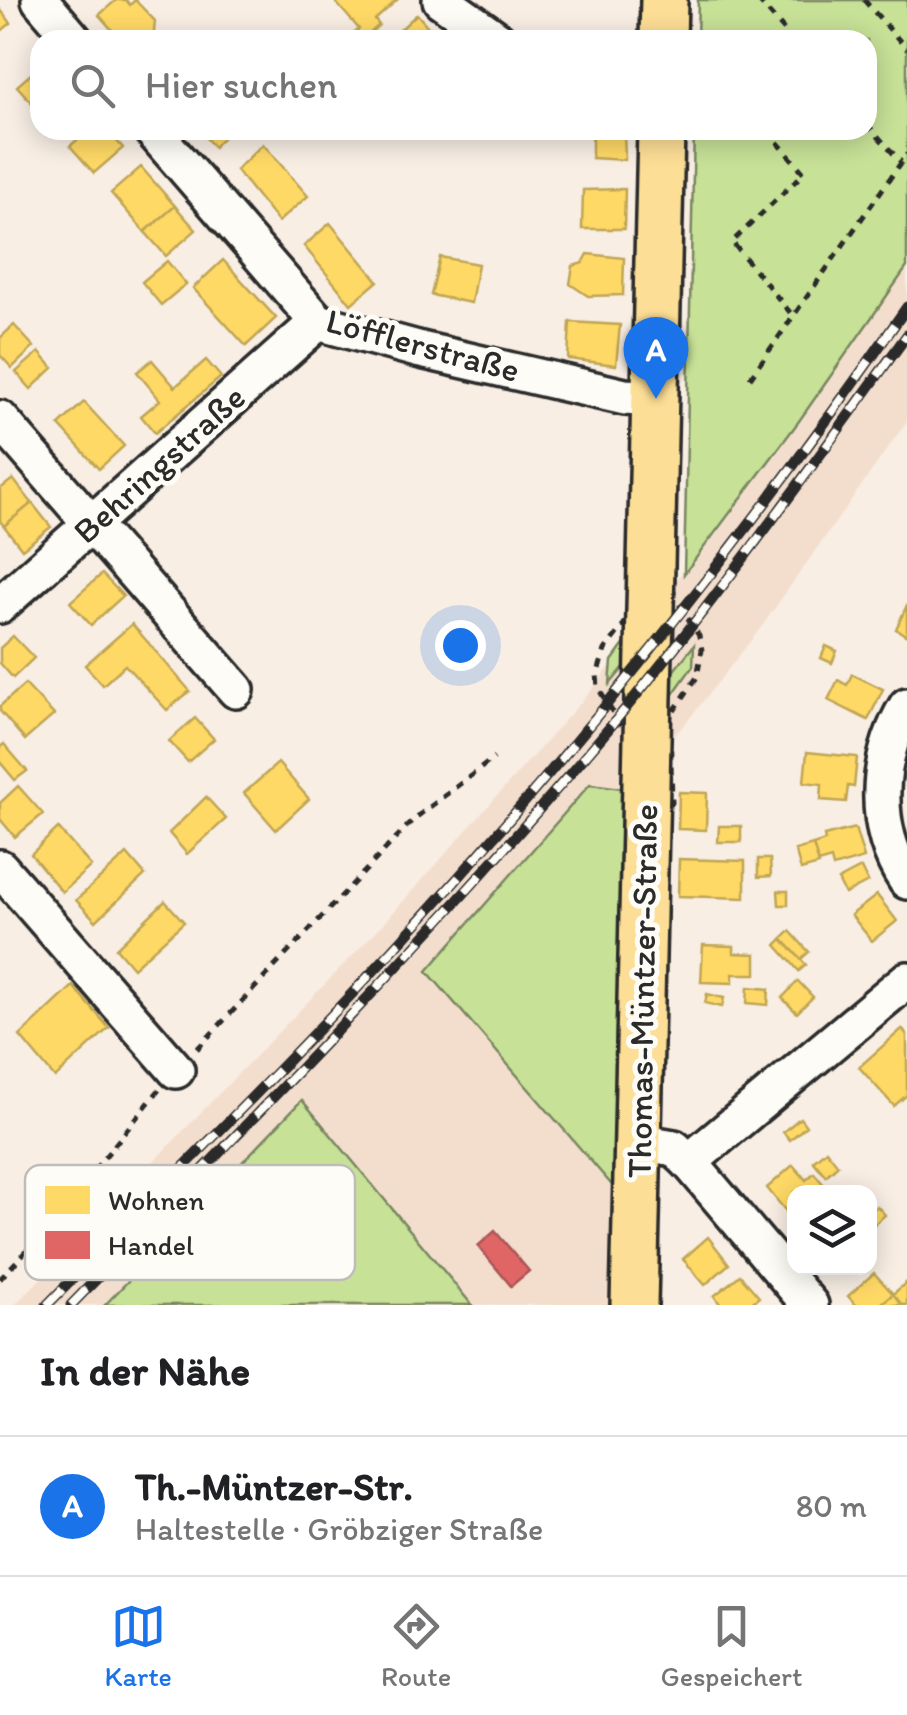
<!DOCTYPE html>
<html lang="de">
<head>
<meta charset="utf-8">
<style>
	:root { --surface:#fff; --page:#f6f6f6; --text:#202124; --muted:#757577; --line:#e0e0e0; --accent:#1a73e8 }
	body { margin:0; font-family:Itim,sans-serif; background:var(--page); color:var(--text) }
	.controls { position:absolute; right:30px; bottom:30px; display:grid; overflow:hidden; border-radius:20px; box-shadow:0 5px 25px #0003 }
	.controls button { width:90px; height:90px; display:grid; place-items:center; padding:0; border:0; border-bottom:2px solid var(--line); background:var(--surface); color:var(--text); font:50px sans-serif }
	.you { position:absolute; left:460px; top:645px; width:35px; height:35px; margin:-25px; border:8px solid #fff; border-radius:50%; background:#1a73e8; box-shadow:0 0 0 15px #1a73e833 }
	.badge { display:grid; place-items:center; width:65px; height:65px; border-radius:50%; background:var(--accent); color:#fff; font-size:32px; font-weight:700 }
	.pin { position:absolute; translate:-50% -82px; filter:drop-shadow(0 2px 5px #0008) }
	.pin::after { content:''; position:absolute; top:52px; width:35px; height:30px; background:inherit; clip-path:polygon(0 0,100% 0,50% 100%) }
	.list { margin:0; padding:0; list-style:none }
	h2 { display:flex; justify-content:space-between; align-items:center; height:130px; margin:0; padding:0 40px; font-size:42px }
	h2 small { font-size:32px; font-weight:400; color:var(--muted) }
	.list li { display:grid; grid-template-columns:65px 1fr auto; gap:30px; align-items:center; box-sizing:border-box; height:140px; padding:0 40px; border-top:2px solid var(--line) }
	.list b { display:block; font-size:38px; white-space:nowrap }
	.list p { margin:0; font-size:32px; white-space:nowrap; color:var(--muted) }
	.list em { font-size:32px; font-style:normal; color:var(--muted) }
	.icon { flex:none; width:55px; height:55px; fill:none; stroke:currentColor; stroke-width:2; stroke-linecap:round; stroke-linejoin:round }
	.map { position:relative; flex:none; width:907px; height:1305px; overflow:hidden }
	.search { position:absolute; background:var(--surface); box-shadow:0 5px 25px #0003; left:30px; right:30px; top:30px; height:110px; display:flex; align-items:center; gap:25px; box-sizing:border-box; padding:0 35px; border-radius:30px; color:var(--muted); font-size:38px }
	.sheet { height:270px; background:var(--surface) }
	nav { display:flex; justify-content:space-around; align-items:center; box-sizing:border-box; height:140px; border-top:2px solid var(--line); background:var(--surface); font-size:28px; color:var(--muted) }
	nav a { display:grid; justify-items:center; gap:5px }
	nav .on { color:var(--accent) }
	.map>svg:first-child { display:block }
</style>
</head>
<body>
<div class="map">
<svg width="907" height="1305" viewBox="0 0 907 1305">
	<rect width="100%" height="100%" fill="#f8eee4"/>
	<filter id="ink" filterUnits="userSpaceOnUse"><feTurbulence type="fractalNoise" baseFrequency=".01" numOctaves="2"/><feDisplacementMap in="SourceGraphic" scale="20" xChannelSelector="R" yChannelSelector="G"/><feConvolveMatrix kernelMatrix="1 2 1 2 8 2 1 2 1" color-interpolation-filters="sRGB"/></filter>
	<g filter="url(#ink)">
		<polygon fill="#f3decd" points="907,267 907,421 760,629 685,724 622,788 590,784 617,1191 609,1305 472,1305 302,1100 105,1305 15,1305 382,925 591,691 799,421"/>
		<g fill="#c7e197" stroke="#798661" stroke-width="2.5">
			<polygon points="698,0 907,0 907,267 799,421 684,574 694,130 867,130 867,40 697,40"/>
			<polygon points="641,621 639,649 610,684 612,661"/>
			<polygon points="694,645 693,666 663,708 664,683"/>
			<polygon points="590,784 622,788 617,1191 427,971"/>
			<polygon points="302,1100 472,1305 105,1305"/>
		</g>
		<g fill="#ffd966" stroke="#bfa554" stroke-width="2.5">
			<polygon points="116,0 126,0 130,5 135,0 155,21 154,32 159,40 121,40 99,15"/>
			<polygon points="334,0 397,0 375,20 379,25 363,40 346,40 359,29"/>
			<polygon points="0,9 11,23 0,32"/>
			<polygon points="417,14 439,40 389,40"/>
			<polygon points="40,66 40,112 17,86"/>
			<polygon points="89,130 107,130 123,148 94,173 70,146"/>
			<polygon points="199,130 230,130 214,147"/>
			<polygon points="592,130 624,130 625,160 592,158"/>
			<polygon points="263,144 308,196 278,222 236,170"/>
			<polygon points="141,167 175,206 145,232 111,193"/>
			<polygon points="625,189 624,229 582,229 583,190"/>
			<polygon points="175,206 196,230 166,256 145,232"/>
			<polygon points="330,223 378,281 351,304 304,246"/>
			<polygon points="588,254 624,258 623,295 588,296 570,284 573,266 583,263"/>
			<polygon points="440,257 478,264 471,303 431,295"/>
			<polygon points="223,260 276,318 246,346 193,288"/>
			<polygon points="167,261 186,284 161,305 142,282"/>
			<polygon points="570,322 620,325 616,365 568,359"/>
			<polygon points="14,325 34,347 12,368 0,355 0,338"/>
			<polygon points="39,352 53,368 31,389 16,372"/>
			<polygon points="152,360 175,387 206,360 221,377 155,433 141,416 160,400 137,372"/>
			<polygon points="84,402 124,446 99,469 59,425"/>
			<polygon points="13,479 32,503 4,526 0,521 0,489"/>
			<polygon points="32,503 51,527 22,549 4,526"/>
			<polygon points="102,574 123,596 91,625 70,602"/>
			<polygon points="907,605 907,636 896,629"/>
			<polygon points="132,624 190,691 167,710 125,665 103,685 85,665"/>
			<polygon points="13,636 34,658 13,678 0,663 0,648"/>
			<polygon points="826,646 837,651 832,663 821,658"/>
			<polygon points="852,674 883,689 868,720 828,700 838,680 847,685"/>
			<polygon points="25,684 54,715 25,740 0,711 0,706"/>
			<polygon points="195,718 214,739 188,762 169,741"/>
			<polygon points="4,744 27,771 15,780 0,762 0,747"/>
			<polygon points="807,752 857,757 854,787 848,786 846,802 821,800 822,784 804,782"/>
			<polygon points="278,763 309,799 276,830 244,793"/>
			<polygon points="18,786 43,814 15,837 0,819 0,803"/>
			<polygon points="679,792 707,793 706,830 678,829"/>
			<polygon points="206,797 226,819 187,854 169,833"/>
			<polygon points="719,826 741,826 741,842 718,842"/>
			<polygon points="58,828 91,866 62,892 31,854"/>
			<polygon points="855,828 864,858 833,867 831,859 818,863 813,845 825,841 824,836"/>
			<polygon points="813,845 819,865 801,870 795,850"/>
			<polygon points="127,854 145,875 96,921 76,900"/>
			<polygon points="679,859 745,861 745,898 678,896"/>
			<polygon points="758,859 770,859 771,876 758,877"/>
			<polygon points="861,868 868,882 845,894 838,880"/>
			<polygon points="778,891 788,891 788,905 779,905"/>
			<polygon points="877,895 897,921 872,941 851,915"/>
			<polygon points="165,901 184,922 133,968 116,948"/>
			<polygon points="790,931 809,952 801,959 782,939"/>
			<polygon points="782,939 806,965 799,971 776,945"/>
			<polygon points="703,945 734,946 734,953 756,954 756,974 733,974 733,983 701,982"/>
			<polygon points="798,981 813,997 797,1013 782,998"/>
			<polygon points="73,986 109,1028 55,1078 20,1036"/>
			<polygon points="748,987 769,989 768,1005 747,1003"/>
			<polygon points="707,994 724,998 722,1007 705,1003"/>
			<polygon points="902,1029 907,1035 907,1095 894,1106 859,1067"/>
			<polygon points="800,1118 806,1126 790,1140 783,1132"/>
			<polygon points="826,1150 838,1165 826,1176 813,1161"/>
			<polygon points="793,1165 806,1180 814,1173 830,1192 794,1192 794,1221 767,1188"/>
			<polygon points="877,1206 885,1215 870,1228 870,1212"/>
			<polygon points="708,1237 729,1264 705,1285 683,1259"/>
			<polygon points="874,1273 893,1294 880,1305 856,1305 848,1296"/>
			<polygon points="740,1275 759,1297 749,1305 721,1305 714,1296"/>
			<polygon points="907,1282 907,1305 902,1305 893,1294"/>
			<polygon points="893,1294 902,1305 880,1305"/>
		</g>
		<polygon fill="#e06666" stroke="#aa5454" stroke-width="2.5" points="495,1231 529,1271 511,1286 478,1246"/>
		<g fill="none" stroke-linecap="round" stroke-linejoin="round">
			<g stroke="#2b2b2b" stroke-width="42">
				<g id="minor">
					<polyline points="40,0 74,40"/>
					<polyline points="441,0 498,40"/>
					<polyline points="152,130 318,322 421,350 625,397 656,399"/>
					<polyline points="0,419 236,690"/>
					<polyline points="0,605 318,322"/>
					<path d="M907,706C875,759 872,829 907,881"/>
					<polyline points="0,868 176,1070"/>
					<polyline points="639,1142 674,1148 689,1162 810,1305"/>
					<polyline points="689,1162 907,980"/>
				</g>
			</g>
			<g stroke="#2b2b2b" stroke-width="52">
				<g id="major">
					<polyline points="663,40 664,0"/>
					<polyline points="634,1305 661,130"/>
				</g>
			</g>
			<g stroke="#2b2b2b" stroke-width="5" stroke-dasharray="8 8" stroke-linecap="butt">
				<polyline points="758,0 793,40"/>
				<polyline points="864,0 907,49"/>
				<polyline points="867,124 901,162"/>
				<polyline points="767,130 804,173 732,242 793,316"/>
				<polyline points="750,378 907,154"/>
				<polygon points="633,532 674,535 674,596 699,636 702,650 697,677 670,717 672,803 625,800 629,751 624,731 598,688 597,675 605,650 627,620"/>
				<polyline points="197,1049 414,819 494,758"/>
				<polyline points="0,1279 44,1232 159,1090"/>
			</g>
			<use href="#minor" stroke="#fdfcf7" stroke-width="35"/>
			<use href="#major" stroke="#fdde96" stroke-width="45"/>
			<g stroke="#2b2b2b" stroke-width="11">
				<g id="rail">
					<path d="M47,1305C162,1188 279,1073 391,952C577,750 750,533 907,307"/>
					<path d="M71,1305C258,1114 444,924 616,720C719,596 813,465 907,335"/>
				</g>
			</g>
			<use href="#rail" stroke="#fdfcf7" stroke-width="8" stroke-dasharray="22" stroke-linecap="butt"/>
		</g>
	</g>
	<g text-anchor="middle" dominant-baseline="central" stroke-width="10" stroke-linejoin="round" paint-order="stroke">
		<g font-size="35" fill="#2b2b2b" stroke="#fdfcf7">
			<text transform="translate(423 345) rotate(15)">Löfflerstraße</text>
			<text transform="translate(159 464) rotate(-42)">Behringstraße</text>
			<text transform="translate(642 991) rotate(-89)">Thomas-Müntzer-Straße</text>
		</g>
	</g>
	<rect x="25" y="1165" width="330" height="115" rx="15" fill="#fdfcf7" stroke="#bebdba" stroke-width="2.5"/>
	<rect x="45" y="1186" width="45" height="28" fill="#ffd966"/>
	<rect x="45" y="1231" width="45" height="28" fill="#e06666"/>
	<g font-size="28" fill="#2b2b2b">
		<text x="108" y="1210">Wohnen</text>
		<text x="108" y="1255">Handel</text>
	</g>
</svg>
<div class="controls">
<button><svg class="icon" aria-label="layers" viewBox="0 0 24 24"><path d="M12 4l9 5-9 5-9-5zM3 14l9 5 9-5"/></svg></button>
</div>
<div class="you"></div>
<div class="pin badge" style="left:656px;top:399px">A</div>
<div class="search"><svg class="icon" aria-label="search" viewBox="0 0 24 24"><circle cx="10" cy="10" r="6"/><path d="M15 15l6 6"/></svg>Hier suchen</div>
</div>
<section class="sheet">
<h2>In der Nähe<small></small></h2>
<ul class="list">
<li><span class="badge">A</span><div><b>Th.-Müntzer-Str.</b><p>Haltestelle · Gröbziger Straße</p></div><em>80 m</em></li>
</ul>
</section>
<nav>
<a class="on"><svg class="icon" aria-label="map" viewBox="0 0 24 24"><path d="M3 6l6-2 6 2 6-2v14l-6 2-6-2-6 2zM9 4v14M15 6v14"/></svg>Karte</a>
<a><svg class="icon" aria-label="directions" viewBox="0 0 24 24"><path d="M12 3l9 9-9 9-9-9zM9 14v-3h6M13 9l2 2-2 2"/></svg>Route</a>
<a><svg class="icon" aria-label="saved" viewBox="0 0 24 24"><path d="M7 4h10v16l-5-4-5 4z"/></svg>Gespeichert</a>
</nav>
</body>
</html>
